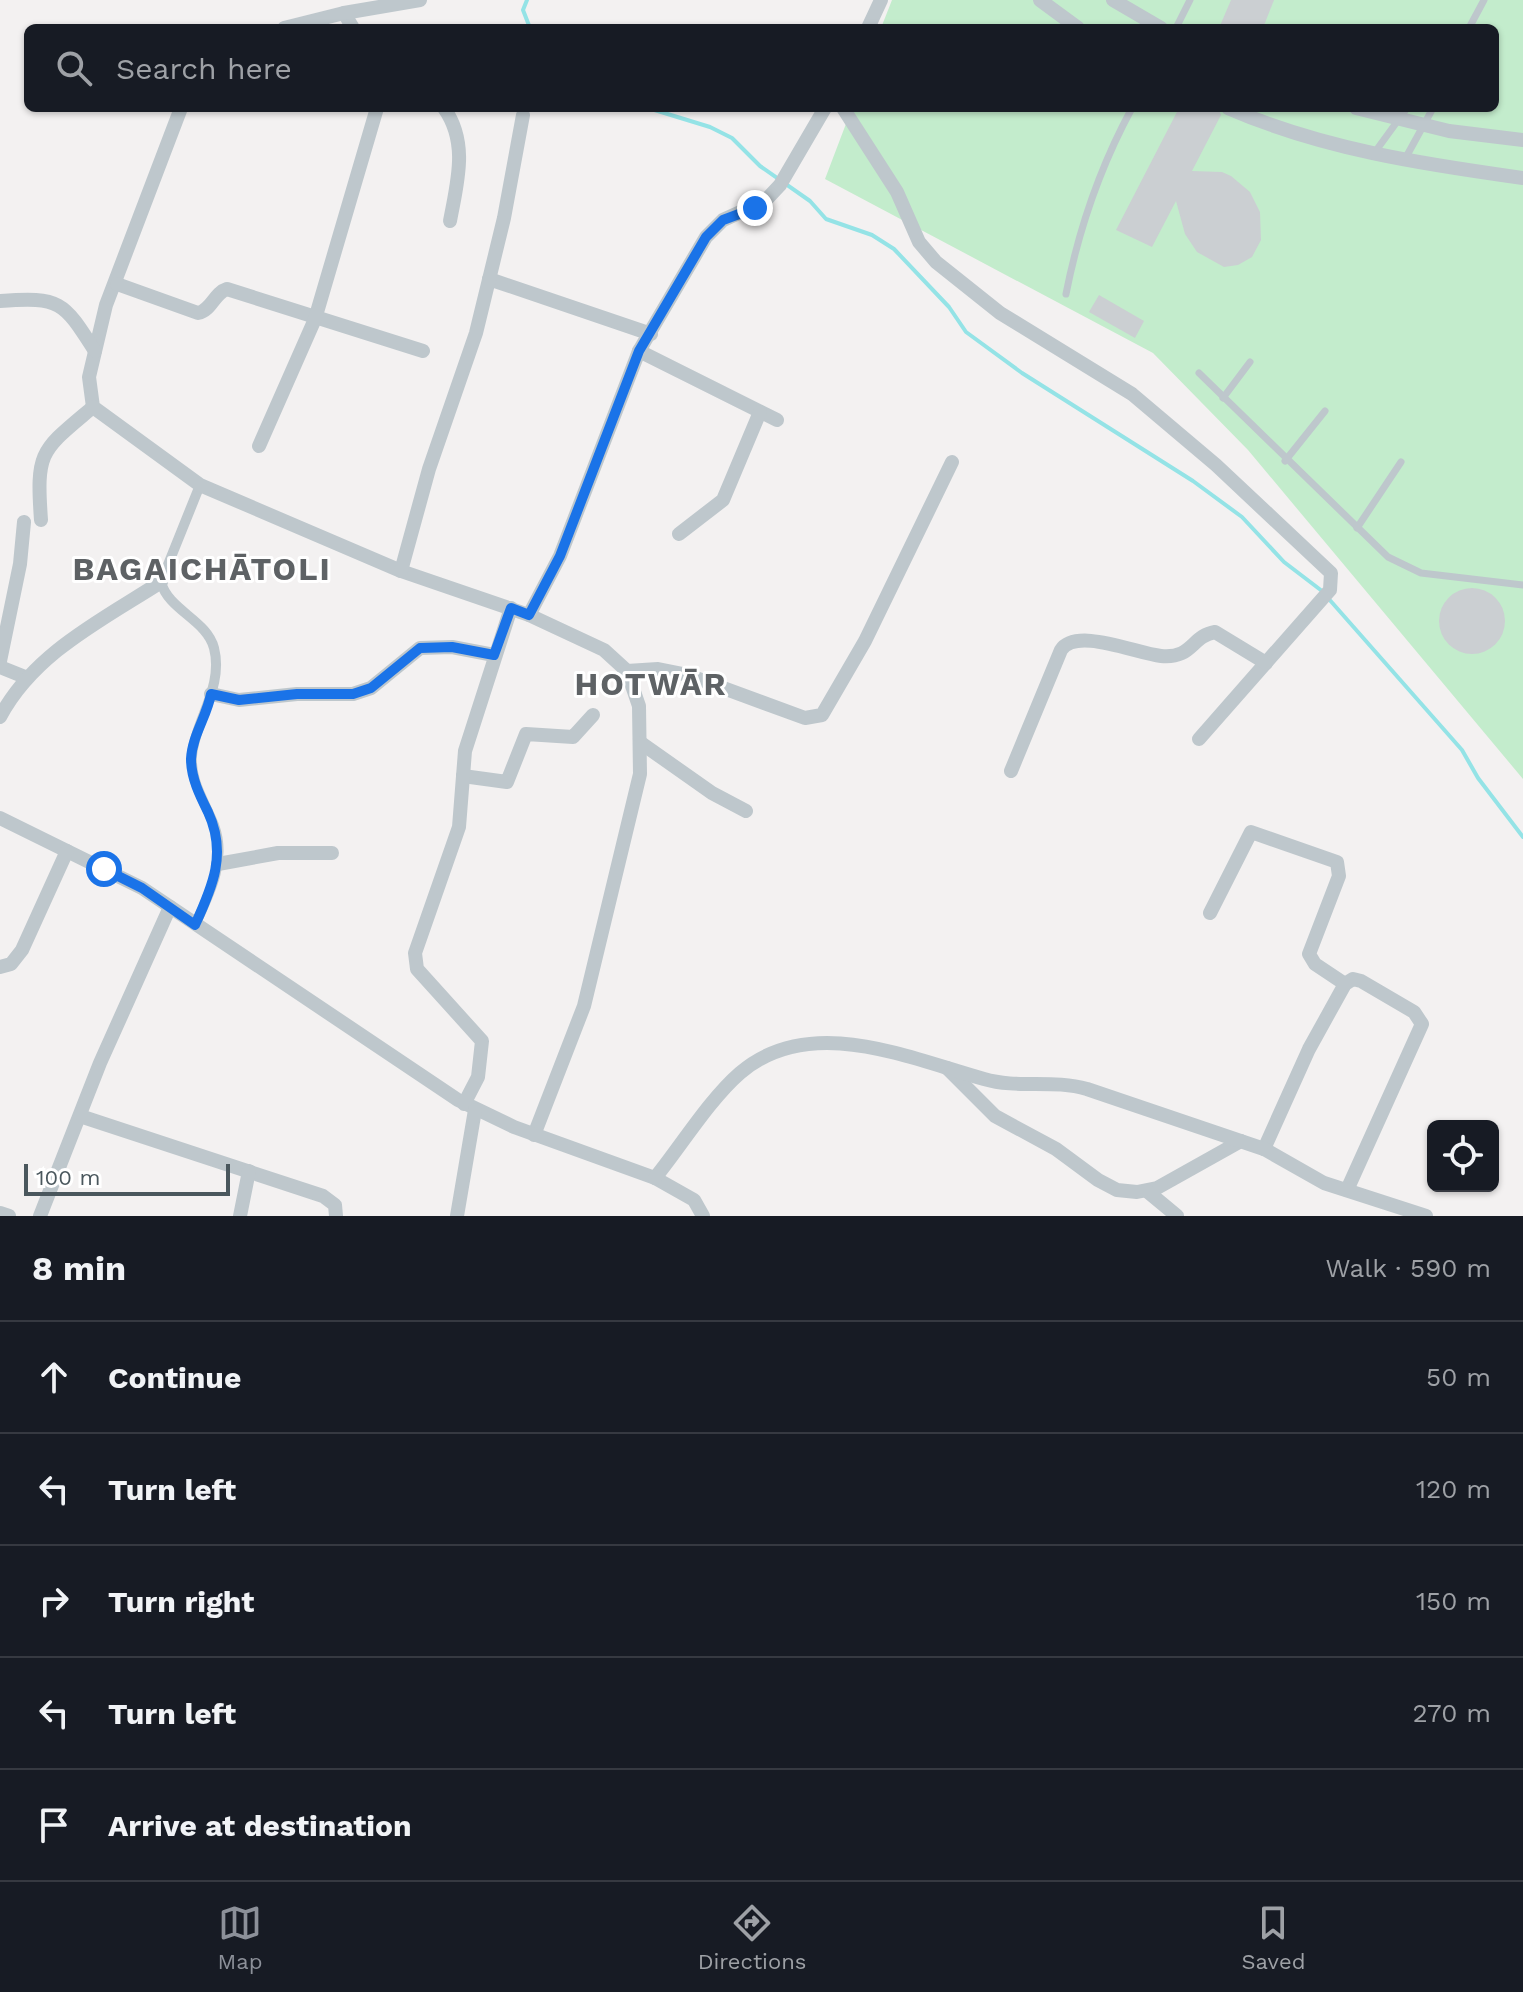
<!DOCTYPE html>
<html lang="en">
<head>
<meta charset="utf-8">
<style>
	:root { --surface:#171b24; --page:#242831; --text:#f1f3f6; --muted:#9ea1a6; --line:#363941; --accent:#8c9099 }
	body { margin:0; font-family:"Work Sans",sans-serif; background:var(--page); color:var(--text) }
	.controls { position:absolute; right:24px; bottom:24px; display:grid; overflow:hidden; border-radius:12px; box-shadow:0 2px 6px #0004 }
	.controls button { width:72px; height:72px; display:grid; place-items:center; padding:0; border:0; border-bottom:2px solid var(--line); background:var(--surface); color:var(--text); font:40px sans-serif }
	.scale { position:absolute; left:24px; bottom:20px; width:206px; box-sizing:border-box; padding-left:8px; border:4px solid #4a575d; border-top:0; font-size:22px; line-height:28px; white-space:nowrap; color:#4a575d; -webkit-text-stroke:6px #fff; paint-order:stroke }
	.stop { position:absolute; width:24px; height:24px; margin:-18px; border:6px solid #1a73e8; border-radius:50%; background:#fff }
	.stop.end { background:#1a73e8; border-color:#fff; box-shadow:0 2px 8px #0008 }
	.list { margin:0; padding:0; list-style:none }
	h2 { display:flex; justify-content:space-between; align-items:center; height:104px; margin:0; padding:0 32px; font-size:34px }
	h2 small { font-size:26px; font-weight:400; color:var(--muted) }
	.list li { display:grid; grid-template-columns:52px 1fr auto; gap:24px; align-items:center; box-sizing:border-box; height:112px; padding:0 32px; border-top:2px solid var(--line) }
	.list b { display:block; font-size:30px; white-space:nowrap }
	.list em { font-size:26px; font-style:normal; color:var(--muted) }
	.icon { flex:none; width:44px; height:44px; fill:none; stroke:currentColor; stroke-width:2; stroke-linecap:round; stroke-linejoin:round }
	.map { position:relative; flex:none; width:1523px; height:1216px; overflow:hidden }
	.search { position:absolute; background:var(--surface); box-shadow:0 2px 6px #0004; left:24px; right:24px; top:24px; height:88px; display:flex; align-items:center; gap:20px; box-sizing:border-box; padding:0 28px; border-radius:12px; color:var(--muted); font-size:30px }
	.sheet { height:664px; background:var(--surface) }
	nav { display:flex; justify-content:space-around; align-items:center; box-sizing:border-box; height:112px; border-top:2px solid var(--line); background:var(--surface); font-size:22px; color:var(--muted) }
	nav a { display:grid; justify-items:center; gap:4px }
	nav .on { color:var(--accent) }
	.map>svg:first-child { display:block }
</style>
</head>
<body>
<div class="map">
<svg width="1523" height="1216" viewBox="0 0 1523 1216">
	<rect width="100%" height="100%" fill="#f3f1f1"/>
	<polygon fill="#c3eccc" points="892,0 1523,0 1523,779 1248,450 1153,353 825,179 852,108 1495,108 1495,28 881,28"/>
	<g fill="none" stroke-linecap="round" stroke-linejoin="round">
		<g stroke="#94e3e6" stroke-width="4">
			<polyline points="527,0 523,10 530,28"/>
			<polyline points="648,108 710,127 732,138 760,166 810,201 826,219 872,235 894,249 949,307 966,332 1022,373 1193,481 1242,517 1284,562 1322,591"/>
			<polyline points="1328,598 1462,750 1478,778 1523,837"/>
		</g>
	</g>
	<g fill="#cbcfd2">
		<polygon points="1231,0 1274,0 1263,28 1219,28"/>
		<polygon points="1179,108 1218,108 1221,115 1192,171 1222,172 1231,176 1250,192 1260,212 1261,240 1252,257 1238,265 1224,267 1197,252 1185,234 1176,201 1152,247 1116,230"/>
		<polygon points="1099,295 1144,321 1135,338 1089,312"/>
		<circle cx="1472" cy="621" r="33"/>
	</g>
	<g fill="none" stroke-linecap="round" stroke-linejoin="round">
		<g stroke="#bec7cc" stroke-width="7">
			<polyline points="1176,28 1190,0"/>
			<polyline points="1469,28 1484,0"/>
			<polyline points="1375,152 1407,108"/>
			<polyline points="1405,159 1433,108"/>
			<path d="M1066,294C1079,228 1100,167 1132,108"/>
			<polyline points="1199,373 1388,557 1421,573 1523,585"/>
			<polyline points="1223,398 1250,362"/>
			<polyline points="1285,461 1325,411"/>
			<polyline points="1357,528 1401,462"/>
		</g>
		<path stroke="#bec7cc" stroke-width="10" d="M195,925C210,893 227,860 214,825C205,802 190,781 192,756C195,720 224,687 214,648C207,620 168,610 161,582L200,485"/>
		<g stroke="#bec7cc" stroke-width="14">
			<polyline points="1040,0 1078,28"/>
			<polyline points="1113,0 1161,28"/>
			<polyline points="344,13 353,28"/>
			<polyline points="284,28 344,13 420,0"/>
			<polyline points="868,28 881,0"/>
			<polyline points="181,108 106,305 89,377 93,407 200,485 401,571 529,615 604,650 627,671 639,706 640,774 584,1006 534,1135"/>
			<path d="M444,108C469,143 457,183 450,221"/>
			<polyline points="843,108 897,192 919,242 936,262 1000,313 1132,394 1216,465 1331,573 1330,590 1199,739"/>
			<path d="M1228,108C1322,149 1422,164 1523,178"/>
			<polyline points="1356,108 1449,131 1523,140"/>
			<polyline points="489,279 651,334"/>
			<path d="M117,284L198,313C212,310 214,293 227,289L423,351"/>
			<path d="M0,301C61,297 63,301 95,351"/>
			<polyline points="639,351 777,420"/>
			<polyline points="259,446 315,319 377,108"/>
			<path d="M41,520C36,450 41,451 93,407"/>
			<polyline points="679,534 723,500 760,412"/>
			<polyline points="401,571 429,469 476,333 504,218 523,115"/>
			<polyline points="529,615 560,556 639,351 706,237 723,220 765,201 780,185 825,108"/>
			<polyline points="0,661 20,564 24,522"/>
			<polyline points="0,667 25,677"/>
			<polyline points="627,671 658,669 688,675 805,718 822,715 865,641 952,462"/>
			<polyline points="211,694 239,700 297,694 353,694 371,688 420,648 452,647 494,655"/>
			<path d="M0,717C34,653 102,620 161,582"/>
			<polyline points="641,743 712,793 746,811"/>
			<path d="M1011,771L1061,650C1076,627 1135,653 1161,656C1193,659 1191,636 1215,632L1266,663"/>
			<polyline points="463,776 507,782 526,734 573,737 593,715"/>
			<polyline points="0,818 142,888 458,1100 514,1127 655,1178 694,1200 703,1216"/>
			<polyline points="218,864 278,853 332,853"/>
			<polyline points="1210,913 1251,832 1337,862 1339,876 1309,954 1315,964 1345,984"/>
			<polyline points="0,967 11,964 22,950 67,851"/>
			<polyline points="947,1068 995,1116 1056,1149 1098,1180 1117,1190 1137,1192 1157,1188 1241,1141"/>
			<polyline points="464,1104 478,1077 482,1041 417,969 415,953 459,827 465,751 511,608"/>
			<polyline points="80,1116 323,1196 335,1205 336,1216"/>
			<polyline points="1264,1149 1309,1049 1345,984 1353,979 1361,981 1414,1012 1422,1024 1347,1190"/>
			<path d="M655,1178C681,1146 709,1100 740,1073C810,1013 908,1058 984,1079C1018,1089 1053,1079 1087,1089L1264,1149L1324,1183L1426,1216"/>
			<polyline points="1147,1191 1177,1216"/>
			<polyline points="0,1213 9,1216"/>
			<polyline points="40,1216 100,1063 170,907"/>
			<polyline points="240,1216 249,1171"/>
			<polyline points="457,1216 475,1110"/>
		</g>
	</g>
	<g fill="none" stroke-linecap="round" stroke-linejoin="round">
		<path stroke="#1a73e8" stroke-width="10" d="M104,869L142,888L195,925C213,886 227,853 208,812C200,796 191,778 191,759C192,736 207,716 211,694L239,700L297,694H353L371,688L420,648L452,647L494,655L511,608L529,615L560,556L639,351L706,237L723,220L755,208"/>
	</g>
	<g text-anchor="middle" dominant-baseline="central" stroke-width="6" stroke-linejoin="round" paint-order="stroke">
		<g font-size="32" font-weight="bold" letter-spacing="2" fill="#5e6265" stroke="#fff">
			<text x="202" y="569">BAGAICHĀTOLI</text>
			<text x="651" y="684">HOTWĀR</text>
		</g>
	</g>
</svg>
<div class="controls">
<button><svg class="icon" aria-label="locate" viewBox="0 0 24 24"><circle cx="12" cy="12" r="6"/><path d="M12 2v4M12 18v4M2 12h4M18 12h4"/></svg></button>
</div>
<div class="scale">100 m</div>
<div class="stop" style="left:104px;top:869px"></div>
<div class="stop end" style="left:755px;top:208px"></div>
<div class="search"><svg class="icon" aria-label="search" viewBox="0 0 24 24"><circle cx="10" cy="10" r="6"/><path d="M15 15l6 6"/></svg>Search here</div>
</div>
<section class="sheet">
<h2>8 min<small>Walk · 590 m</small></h2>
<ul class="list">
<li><svg class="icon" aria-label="ahead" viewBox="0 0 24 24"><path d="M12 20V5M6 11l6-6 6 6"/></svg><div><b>Continue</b></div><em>50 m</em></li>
<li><svg class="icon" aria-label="left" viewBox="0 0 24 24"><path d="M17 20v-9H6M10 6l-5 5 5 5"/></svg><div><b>Turn left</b></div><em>120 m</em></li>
<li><svg class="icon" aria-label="right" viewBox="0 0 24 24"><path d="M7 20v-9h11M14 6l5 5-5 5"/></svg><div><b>Turn right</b></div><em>150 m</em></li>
<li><svg class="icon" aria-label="left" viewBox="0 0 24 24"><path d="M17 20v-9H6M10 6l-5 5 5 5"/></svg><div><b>Turn left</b></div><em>270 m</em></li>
<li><svg class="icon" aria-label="arrive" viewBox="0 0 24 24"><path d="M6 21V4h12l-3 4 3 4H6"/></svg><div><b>Arrive at destination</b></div></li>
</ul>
</section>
<nav>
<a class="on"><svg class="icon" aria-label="map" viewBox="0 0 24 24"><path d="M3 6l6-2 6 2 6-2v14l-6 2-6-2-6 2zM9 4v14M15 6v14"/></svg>Map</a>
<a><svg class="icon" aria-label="directions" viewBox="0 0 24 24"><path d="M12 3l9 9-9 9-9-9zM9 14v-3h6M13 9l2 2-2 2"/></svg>Directions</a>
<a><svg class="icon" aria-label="saved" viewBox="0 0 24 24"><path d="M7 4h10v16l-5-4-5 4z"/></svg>Saved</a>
</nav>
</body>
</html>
